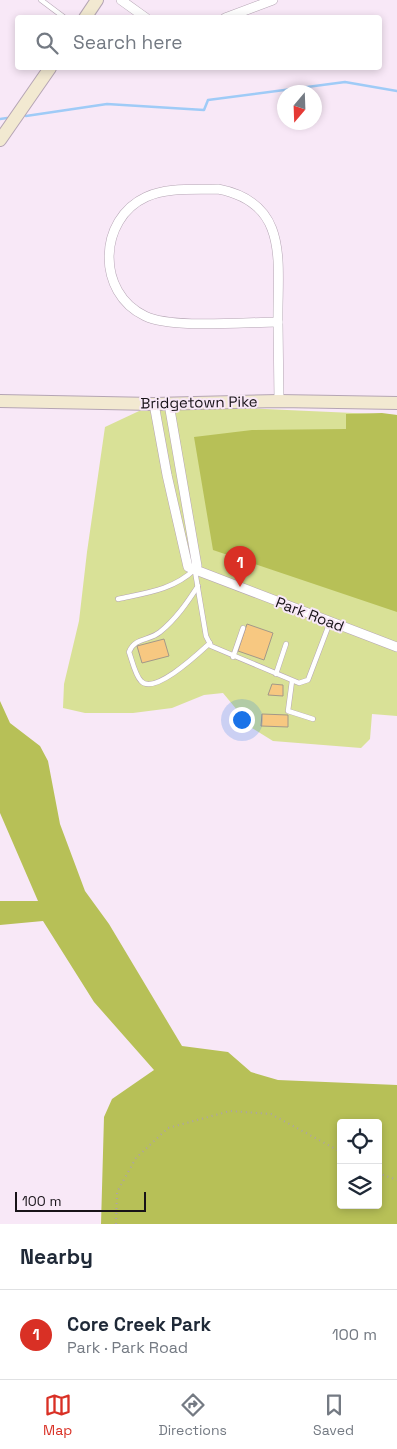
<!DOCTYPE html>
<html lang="en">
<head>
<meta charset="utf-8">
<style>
	:root { --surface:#fff; --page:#f2f2f3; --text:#1f2937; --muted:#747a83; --line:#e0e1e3; --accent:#d93025 }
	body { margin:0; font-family:"Space Grotesk",sans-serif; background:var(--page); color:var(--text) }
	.controls { position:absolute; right:15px; bottom:15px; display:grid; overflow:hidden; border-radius:5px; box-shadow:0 2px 8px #0003 }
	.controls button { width:45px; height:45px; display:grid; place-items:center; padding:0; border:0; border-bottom:1px solid var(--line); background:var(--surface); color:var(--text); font:25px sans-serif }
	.compass { position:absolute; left:277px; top:85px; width:45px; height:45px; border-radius:50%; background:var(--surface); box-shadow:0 2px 8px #0003; rotate:199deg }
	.scale { position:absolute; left:15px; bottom:12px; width:131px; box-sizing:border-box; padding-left:5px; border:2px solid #181318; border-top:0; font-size:14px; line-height:18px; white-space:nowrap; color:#181318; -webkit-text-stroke:4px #f8e8f7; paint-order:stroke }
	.you { position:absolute; left:241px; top:719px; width:18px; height:18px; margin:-12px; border:4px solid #fff; border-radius:50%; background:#1a73e8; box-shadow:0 0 0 8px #1a73e833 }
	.badge { display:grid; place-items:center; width:32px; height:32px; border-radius:50%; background:var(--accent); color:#fff; font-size:16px; font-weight:700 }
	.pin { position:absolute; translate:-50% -41px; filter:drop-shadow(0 1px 2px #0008) }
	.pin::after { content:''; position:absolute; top:26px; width:18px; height:15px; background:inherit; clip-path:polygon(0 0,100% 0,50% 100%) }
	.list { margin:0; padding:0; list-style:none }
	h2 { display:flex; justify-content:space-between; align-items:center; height:65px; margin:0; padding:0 20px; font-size:21px }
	h2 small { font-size:16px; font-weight:400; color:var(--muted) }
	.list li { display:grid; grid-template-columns:32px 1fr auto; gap:15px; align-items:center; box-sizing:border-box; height:90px; padding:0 20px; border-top:1px solid var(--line) }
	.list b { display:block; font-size:19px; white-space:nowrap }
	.list p { margin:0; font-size:16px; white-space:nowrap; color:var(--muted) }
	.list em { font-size:16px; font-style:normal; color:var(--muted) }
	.icon { flex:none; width:28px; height:28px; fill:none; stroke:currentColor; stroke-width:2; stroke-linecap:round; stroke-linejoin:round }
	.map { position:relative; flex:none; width:397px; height:1224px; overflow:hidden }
	.search { position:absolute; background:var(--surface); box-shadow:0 2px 8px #0003; left:15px; right:15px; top:15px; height:55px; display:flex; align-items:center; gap:12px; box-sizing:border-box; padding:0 18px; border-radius:5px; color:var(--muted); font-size:19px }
	.sheet { height:155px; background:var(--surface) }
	nav { display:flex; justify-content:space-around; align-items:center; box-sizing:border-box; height:70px; border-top:1px solid var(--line); background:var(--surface); font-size:14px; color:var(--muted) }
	nav a { display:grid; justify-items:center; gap:2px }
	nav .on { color:var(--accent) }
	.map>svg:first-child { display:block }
</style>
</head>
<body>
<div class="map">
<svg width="397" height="1224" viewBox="0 0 397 1224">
	<rect width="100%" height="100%" fill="#f8e8f7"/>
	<polygon fill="#d9e197" points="154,404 397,415 397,716 372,714 370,739 361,748 273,741 252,728 223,693 204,695 172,708 133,713 85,713 63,708 64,684 79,621 87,552 105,427"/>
	<g fill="#b7c057" fill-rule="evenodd">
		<polygon points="382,413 397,415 397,612 213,550 194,437 252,430 346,429 346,414"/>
		<path d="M0,701L10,723L40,746L48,761L60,824L85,891L109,924L182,1046L228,1052L251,1072L278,1080L397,1085V1224H101L104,1117L112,1099L154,1070L94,1002L43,921L0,925V901H38L0,813ZM341,1123H378V1205H341Z"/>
	</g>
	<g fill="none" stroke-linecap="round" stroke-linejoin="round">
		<g stroke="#9fcbf7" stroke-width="2.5">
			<polyline points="26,116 107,104 204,110 208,100 345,82 397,91"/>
			<polyline points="0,119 7,118"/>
		</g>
	</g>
	<g fill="#f7c881" stroke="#a39888">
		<polygon points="247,624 273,633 264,660 238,651"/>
		<polygon points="164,639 169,656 142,663 137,646"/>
		<polygon points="272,684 283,685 283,696 268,695"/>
		<polygon points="262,714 288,715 288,727 261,726"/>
	</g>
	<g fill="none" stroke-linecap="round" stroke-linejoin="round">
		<g stroke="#b5a5b4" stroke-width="5.5">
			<g id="lane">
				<polyline points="41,0 65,18"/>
				<polyline points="195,571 206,636 211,646 299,683 308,680 330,622"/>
				<path d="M198,586C187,603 176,619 160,632C149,641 135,637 129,652C132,660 135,675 141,681C154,696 200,652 210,643"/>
				<path d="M118,599C145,593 173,590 194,570"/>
				<polyline points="233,657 243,628"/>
				<polyline points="276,674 286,644"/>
				<polyline points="292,681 288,711 313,719"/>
			</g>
		</g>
		<g stroke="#b5a5b4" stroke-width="10">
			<g id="street">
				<polyline points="121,0 146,18"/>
				<polyline points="225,18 273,0"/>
				<path d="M218,189C291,203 277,264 278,322C245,322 172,329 145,316C96,293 98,219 146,197C168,187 195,190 218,189Z"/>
				<polyline points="278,322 279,401"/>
				<polyline points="154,404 167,475 188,567 397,647"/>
				<polyline points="169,404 197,566 195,569"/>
			</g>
		</g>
		<g stroke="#b5a5b4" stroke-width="14">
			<g id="secondary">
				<polyline points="85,18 97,0"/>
				<polyline points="0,140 50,68"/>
				<polyline points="0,401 154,404 279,401 397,403"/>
			</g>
		</g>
		<g stroke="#ada0ac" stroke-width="2" stroke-dasharray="1 4" stroke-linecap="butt">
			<polyline points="378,1173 397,1180"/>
			<polyline points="116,1224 117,1192 136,1158 168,1128 230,1111 271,1114 341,1152"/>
		</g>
		<use href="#lane" stroke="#fff" stroke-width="4.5"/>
		<use href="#street" stroke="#fff" stroke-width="9"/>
		<use href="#secondary" stroke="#f2e9d1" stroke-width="12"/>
	</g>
	<g text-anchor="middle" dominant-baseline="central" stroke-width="4" stroke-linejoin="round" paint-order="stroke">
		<g font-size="15" fill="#181318" stroke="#f8e8f7">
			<text transform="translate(199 402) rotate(-1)">Bridgetown Pike</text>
			<text transform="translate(310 614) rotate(21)">Park Road</text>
		</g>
	</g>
</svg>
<div class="controls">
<button><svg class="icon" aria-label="locate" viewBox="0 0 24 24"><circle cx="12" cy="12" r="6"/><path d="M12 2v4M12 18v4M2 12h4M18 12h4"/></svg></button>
<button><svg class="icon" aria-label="layers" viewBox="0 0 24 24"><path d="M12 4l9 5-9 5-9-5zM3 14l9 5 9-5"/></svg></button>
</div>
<svg class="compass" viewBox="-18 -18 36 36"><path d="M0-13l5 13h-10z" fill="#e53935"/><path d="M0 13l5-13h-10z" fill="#747a83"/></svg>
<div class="scale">100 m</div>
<div class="you"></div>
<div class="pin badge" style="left:240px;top:587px">1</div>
<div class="search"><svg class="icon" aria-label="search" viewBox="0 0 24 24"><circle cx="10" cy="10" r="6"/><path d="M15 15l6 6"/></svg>Search here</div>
</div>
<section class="sheet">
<h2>Nearby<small></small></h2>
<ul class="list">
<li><span class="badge">1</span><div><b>Core Creek Park</b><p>Park · Park Road</p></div><em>100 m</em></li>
</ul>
</section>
<nav>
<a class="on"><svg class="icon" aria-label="map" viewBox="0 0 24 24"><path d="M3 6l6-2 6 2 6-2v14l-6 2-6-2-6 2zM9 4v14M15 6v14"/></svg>Map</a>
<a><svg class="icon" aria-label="directions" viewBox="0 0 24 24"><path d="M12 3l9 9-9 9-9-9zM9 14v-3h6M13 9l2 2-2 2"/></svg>Directions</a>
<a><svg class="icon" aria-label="saved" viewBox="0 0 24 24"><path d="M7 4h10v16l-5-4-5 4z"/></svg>Saved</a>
</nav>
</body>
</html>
